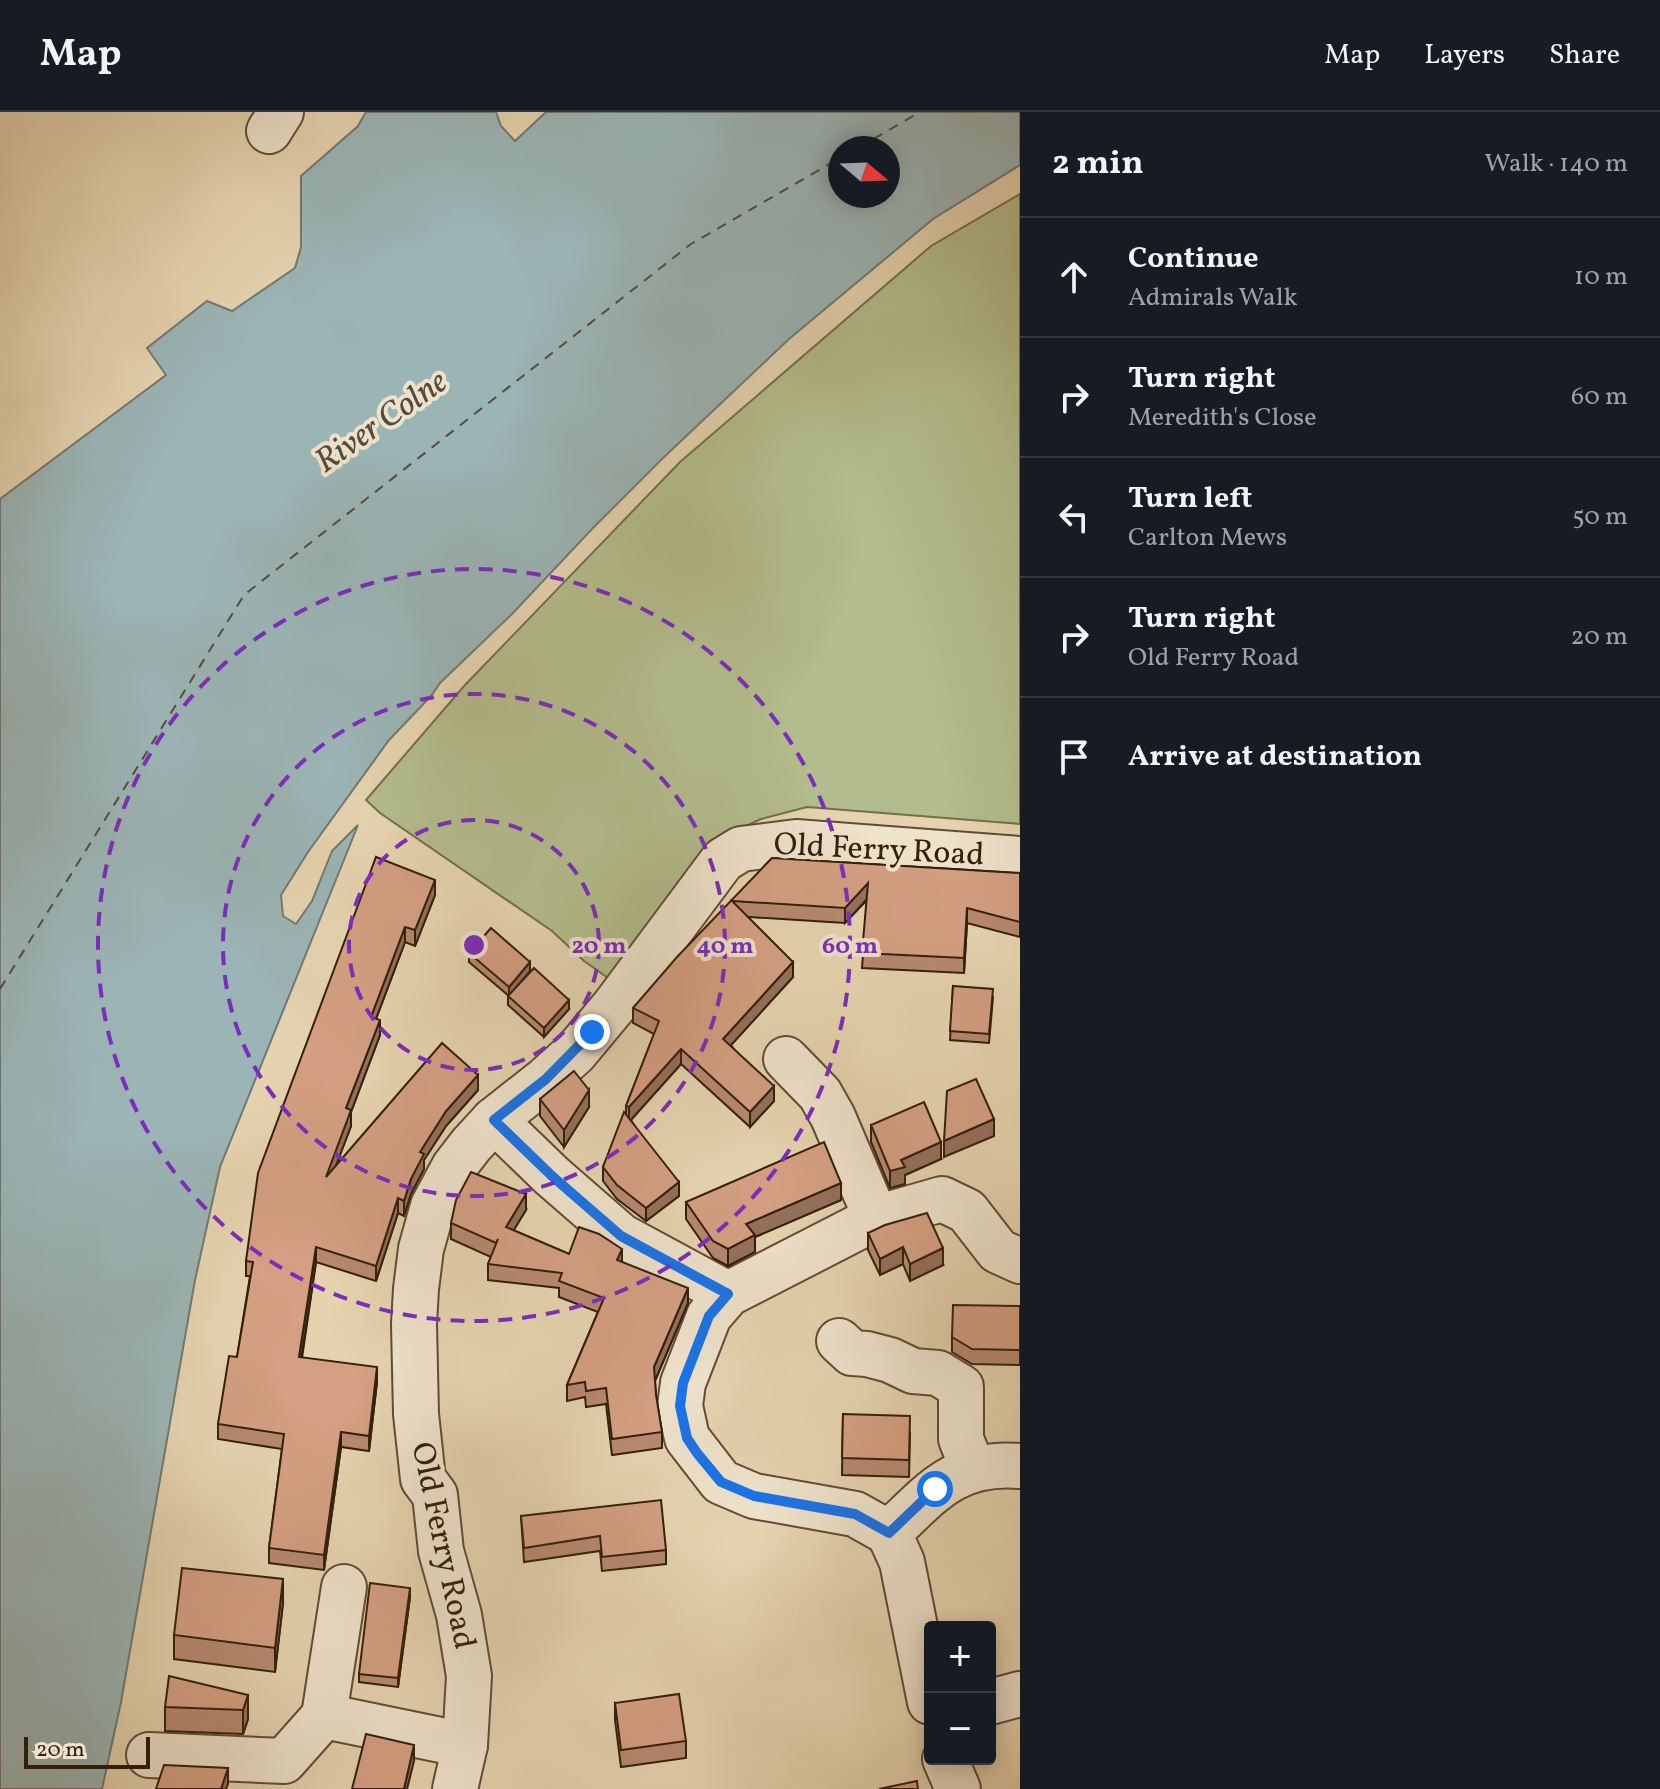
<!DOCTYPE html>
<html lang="en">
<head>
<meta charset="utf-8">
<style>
	:root { --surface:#171b24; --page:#20242c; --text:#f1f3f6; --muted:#9ea1a6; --line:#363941 }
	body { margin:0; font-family:Vollkorn,serif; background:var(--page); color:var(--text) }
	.controls { position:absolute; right:24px; bottom:24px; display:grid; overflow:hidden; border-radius:8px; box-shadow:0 4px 20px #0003 }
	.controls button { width:72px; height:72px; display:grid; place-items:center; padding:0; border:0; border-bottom:2px solid var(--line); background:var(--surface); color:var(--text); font:40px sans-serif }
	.compass { position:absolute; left:828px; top:24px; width:72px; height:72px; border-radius:50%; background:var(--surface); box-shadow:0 4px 20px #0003; rotate:109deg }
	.scale { position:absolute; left:24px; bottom:20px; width:126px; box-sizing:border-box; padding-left:8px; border:4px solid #341f0b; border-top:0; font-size:22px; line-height:28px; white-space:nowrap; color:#341f0b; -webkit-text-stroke:6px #eee2cb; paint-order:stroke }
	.stop { position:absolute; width:24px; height:24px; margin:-18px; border:6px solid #1a73e8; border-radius:50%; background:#fff }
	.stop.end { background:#1a73e8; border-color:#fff; box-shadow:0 2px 8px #0008 }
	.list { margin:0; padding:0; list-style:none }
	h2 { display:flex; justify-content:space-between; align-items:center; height:104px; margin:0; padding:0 32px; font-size:34px }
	h2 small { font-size:26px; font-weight:400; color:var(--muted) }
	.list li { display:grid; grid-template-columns:52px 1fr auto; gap:24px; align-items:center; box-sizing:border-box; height:120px; padding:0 32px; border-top:2px solid var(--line) }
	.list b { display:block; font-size:30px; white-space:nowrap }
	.list p { margin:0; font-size:26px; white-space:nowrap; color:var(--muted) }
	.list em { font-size:26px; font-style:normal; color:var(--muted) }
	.icon { flex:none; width:44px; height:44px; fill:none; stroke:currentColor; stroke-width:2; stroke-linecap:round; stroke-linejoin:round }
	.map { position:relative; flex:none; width:1020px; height:1677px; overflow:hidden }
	header { display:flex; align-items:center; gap:48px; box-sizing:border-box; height:112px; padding:0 40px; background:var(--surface); border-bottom:2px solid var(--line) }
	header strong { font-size:38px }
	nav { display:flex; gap:44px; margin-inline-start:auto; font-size:28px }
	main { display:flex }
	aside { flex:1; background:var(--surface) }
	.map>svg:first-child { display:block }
</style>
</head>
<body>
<header>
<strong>Map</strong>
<nav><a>Map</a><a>Layers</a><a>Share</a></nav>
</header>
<main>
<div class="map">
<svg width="1020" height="1677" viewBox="0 0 1020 1677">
	<rect width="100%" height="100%" fill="#e5d3af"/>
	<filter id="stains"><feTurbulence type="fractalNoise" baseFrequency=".0025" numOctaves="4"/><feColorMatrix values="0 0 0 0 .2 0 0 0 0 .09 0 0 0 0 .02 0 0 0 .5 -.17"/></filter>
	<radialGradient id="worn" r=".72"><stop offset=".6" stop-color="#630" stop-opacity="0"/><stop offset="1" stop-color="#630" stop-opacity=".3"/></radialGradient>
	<polygon fill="#b3bc8c" stroke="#746e4c" stroke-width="2" points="1020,82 1020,712 807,695 761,707 724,724 608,866 584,849 552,819 380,701 366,688 465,573 680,350 931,134"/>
	<path fill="#9bb5b6" stroke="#727972" stroke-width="2" fill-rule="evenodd" d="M366,0H496L501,14L515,29L546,0H1020V53L933,107L789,227L662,347L592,417L512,502L440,571L431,584L389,628L308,740L281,783L283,804L296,812L312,789L332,739L358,713L220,1055L195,1168L121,1590L102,1677H0V387L166,263L147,236L207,189L232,199L295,156L301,135V64L358,14ZM840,36H888V84H840Z"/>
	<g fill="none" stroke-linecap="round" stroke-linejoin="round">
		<g stroke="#534c3e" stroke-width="2" stroke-dasharray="10 8" stroke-linecap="butt">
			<polyline points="858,36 920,0"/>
			<polyline points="0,877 244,483 691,132 840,46"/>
		</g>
		<g stroke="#604c34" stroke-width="48">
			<g id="minor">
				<polyline points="269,19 281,0"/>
				<polyline points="786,947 820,982 833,1005 876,1106"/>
				<polyline points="494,1008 552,1064 621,1124 728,1182"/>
				<polyline points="839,1229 852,1241 867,1242 890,1248 913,1259 938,1261 961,1275 961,1327 972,1355"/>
				<polyline points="889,1421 855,1402 754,1384 721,1370 687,1326 680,1294 683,1271 709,1204 728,1182 876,1106 942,1087 967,1099 998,1139 1020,1149"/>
				<path d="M930,1590L902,1450L889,1421C932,1380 955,1349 1020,1354"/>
				<polyline points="990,1590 1020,1582"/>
				<polyline points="324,1604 344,1475"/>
				<polyline points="149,1643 284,1649 324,1604 465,1633"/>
				<polyline points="945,1647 958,1677"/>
				<polyline points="455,1677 465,1633 469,1564 459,1503 441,1439 435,1383 423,1367 416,1302 414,1212 416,1177 421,1137 433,1094 454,1055 471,1033 494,1008 546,967 575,941 615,893 723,748 741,737 796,730 1020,747"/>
			</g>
		</g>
		<use href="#minor" stroke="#eee2cb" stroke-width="44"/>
	</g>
	<g fill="#b68970" stroke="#341f0b" stroke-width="2">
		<polygon points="376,745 435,783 415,834 405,830 376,907 380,923 351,1000 351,1014 336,1053 478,978 446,1014 424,1048 424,1057 411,1082 404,1104 398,1101 376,1169 316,1150 302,1246 377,1270 369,1339 341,1335 324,1458 269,1451 269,1436 282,1337 218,1327 218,1312 237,1245 250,1164 246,1164 246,1149"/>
		<polygon points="772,746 1020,761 1020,825 967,811 964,861 862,856 867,788 845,811 748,805 793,865 731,933 774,989 750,1015 681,952 631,1008 679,1084 646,1109 617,1087 603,1069 603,1055 626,1002 626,994 654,922 633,911 633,896"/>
		<polygon points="469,841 530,859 509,884 469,850"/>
		<polygon points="953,874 993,885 989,931 950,928"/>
		<polygon points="508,884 569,897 544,925 508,893"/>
		<polygon points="540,987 589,995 564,1035 540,1004"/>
		<polygon points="871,1013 941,1047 905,1063 905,1072 890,1076 871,1030"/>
		<polygon points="841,1088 755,1125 755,1140 728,1154 713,1146 686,1107 686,1090"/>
		<polygon points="526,1098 513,1118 569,1142 622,1150 688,1191 655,1269 656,1283 662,1320 662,1336 612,1343 606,1292 586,1295 585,1285 567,1289 567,1273 598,1200 559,1185 559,1176 488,1168 488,1152 491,1145 451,1127 451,1111"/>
		<polygon points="868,1121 943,1153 910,1169 903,1152 880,1163 868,1138"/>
		<polygon points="1020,1194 1020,1253 972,1252 952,1240 952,1225"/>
		<polygon points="843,1302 910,1321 909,1365 842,1363"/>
		<polygon points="521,1404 666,1438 666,1452 602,1459 600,1439 524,1450"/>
		<polygon points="410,1485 398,1575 359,1570 359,1562"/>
		<polygon points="283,1491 275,1560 174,1547 174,1523"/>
		<polygon points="248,1583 248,1607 243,1622 165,1619 165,1595"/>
		<polygon points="615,1591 686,1629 686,1646 621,1655 615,1608"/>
	</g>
	<g fill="#946f5b" stroke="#341f0b" stroke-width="2">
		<polygon points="435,768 435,783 415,834 415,818"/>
		<polygon points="868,771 868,786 845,811 845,796"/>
		<polygon points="967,796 967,811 964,861 964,846"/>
		<polygon points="405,815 405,830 371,920 371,905"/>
		<polygon points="530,850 530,859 509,884 509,875"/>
		<polygon points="793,850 793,865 723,942 723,927"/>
		<polygon points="569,888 569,897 544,925 544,916"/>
		<polygon points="380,908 380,923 351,1000 351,1014 326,1080 326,1065 346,996"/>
		<polygon points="681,937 681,952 629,1010 629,995"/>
		<polygon points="478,963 478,978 446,1014 424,1048 424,1057 411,1082 404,1104 404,1089 420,1040 446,999"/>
		<polygon points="774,974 774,989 750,1015 750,1000"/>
		<polygon points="589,978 589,995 564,1035 564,1018"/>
		<polygon points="994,1007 994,1024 944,1045 944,1029"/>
		<polygon points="941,1030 941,1047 905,1063 905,1072 890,1076 890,1059 901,1048"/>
		<polygon points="679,1070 679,1084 646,1109 646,1096"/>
		<polygon points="841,1071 841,1088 755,1125 755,1140 728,1154 728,1137 746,1112"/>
		<polygon points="526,1082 526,1098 506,1131 506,1115"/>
		<polygon points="398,1086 398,1101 376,1169 376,1154"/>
		<polygon points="316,1135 316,1150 299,1261 299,1245"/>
		<polygon points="903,1135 903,1152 880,1163 880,1147"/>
		<polygon points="943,1136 943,1153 910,1169 910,1152"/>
		<polygon points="622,1137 622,1153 617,1148"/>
		<polygon points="688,1176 688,1191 654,1271 654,1255"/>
		<polygon points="377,1255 377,1270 369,1339 369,1324"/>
		<polygon points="341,1320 341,1335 324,1458 324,1443"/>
		<polygon points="283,1467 283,1491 275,1560 275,1536"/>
		<polygon points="410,1476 410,1485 398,1575 398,1566"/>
		<polygon points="248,1583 248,1607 243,1622 243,1598"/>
		<polygon points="414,1633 414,1649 407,1677 404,1677"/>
		<polygon points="228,1656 228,1672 226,1677 221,1677"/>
	</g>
	<g fill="#d49f82" stroke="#341f0b" stroke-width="2">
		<polygon points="376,745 435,768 415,818 405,815 371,905 380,908 346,996 351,998 326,1065 442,931 478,963 446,999 420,1040 424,1042 411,1067 404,1089 398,1086 376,1154 316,1135 299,1245 377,1255 369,1324 341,1320 324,1443 269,1436 284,1322 218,1312 229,1244 237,1245 253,1150 246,1149 258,1061"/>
		<polygon points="772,746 1020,761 1020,810 967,796 964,846 862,841 868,771 845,796 732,789 793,850 723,927 774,974 750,1000 681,937 629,995 626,994 659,909 633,896 677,845"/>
		<polygon points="491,816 530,850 509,875 469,841"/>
		<polygon points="534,856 569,888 544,916 508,884"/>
		<polygon points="953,874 993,877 989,922 950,919"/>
		<polygon points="574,959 589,978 564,1018 540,987"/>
		<polygon points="976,967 994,1007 944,1029 947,979"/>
		<polygon points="924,990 941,1030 901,1048 905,1055 890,1059 871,1013"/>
		<polygon points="624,1000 679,1070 646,1096 617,1073 603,1055"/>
		<polygon points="824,1030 841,1071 746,1112 755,1123 728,1137 713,1129 686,1090"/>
		<polygon points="471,1060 526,1082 506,1115 569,1142 579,1115 599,1122 622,1137 617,1148 688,1176 654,1255 656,1283 662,1320 612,1327 606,1276 586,1279 585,1270 567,1273 604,1186 559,1169 562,1161 488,1152 498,1127 496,1131 451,1111 456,1088"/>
		<polygon points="927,1101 943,1136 910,1152 903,1135 880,1147 868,1121 885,1113"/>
		<polygon points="953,1193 1020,1194 1020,1238 972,1237 952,1225"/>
		<polygon points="843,1302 910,1304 909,1348 842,1346"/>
		<polygon points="661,1388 666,1438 602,1445 600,1424 524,1436 521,1404"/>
		<polygon points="182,1456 283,1467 275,1536 174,1523"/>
		<polygon points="370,1471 410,1476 398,1566 359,1562"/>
		<polygon points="169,1564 248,1583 243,1598 165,1595"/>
		<polygon points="679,1582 686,1629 621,1638 615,1591"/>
		<polygon points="366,1622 414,1633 404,1677 352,1677"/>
		<polygon points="164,1653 228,1656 221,1677 156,1677"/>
		<polygon points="917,1669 918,1677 879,1677"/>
	</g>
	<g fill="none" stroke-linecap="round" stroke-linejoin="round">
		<polyline stroke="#1a73e8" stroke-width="10" points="592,920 546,967 494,1008 552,1064 621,1124 728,1182 709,1204 683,1271 680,1294 687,1326 697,1341 721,1370 754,1384 855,1402 889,1421 935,1377"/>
	</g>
	<g fill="none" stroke="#7b2cbf" stroke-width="4" stroke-dasharray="14 10">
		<circle cx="474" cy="833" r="125"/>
		<circle cx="474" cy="833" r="251"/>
		<circle cx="474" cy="833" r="376"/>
	</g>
	<g text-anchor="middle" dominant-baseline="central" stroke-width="8" stroke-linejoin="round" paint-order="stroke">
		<g font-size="32" fill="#341f0b" stroke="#eee2cb">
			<text transform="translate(879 739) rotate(3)">Old Ferry Road</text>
			<text transform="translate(442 1434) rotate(78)">Old Ferry Road</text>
		</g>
		<g font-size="34" font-style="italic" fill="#534c3e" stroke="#eee2cb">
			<text transform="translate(382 311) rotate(-35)">River Colne</text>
		</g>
	</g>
	<circle cx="474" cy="833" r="12" fill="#7b2cbf" stroke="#eee2cb" stroke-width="4"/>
	<g font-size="24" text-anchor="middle" font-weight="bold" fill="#7b2cbf" stroke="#eee2cb" stroke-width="8" stroke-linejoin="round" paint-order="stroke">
		<text x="599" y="841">20 m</text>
		<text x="725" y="841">40 m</text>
		<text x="850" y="841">60 m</text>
	</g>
	<rect width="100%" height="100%" filter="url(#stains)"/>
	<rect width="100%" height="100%" fill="url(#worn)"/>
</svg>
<div class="controls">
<button>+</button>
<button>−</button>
</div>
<svg class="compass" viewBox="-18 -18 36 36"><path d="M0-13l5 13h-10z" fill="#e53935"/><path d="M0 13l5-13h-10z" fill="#9ea1a6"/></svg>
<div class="scale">20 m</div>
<div class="stop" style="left:935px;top:1377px"></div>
<div class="stop end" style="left:592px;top:920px"></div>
</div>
<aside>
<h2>2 min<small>Walk · 140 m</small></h2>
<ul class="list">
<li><svg class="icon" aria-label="ahead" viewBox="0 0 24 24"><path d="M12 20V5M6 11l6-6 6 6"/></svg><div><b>Continue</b><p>Admirals Walk</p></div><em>10 m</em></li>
<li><svg class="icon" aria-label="right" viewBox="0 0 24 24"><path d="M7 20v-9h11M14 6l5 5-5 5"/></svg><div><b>Turn right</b><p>Meredith's Close</p></div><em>60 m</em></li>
<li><svg class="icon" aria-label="left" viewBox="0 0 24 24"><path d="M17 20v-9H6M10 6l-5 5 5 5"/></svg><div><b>Turn left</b><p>Carlton Mews</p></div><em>50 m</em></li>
<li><svg class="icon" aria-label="right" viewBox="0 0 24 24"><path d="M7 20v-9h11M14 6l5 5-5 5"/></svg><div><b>Turn right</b><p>Old Ferry Road</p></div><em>20 m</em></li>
<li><svg class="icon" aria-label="arrive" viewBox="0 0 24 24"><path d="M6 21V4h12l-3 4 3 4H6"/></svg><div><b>Arrive at destination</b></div></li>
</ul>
</aside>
</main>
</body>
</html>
